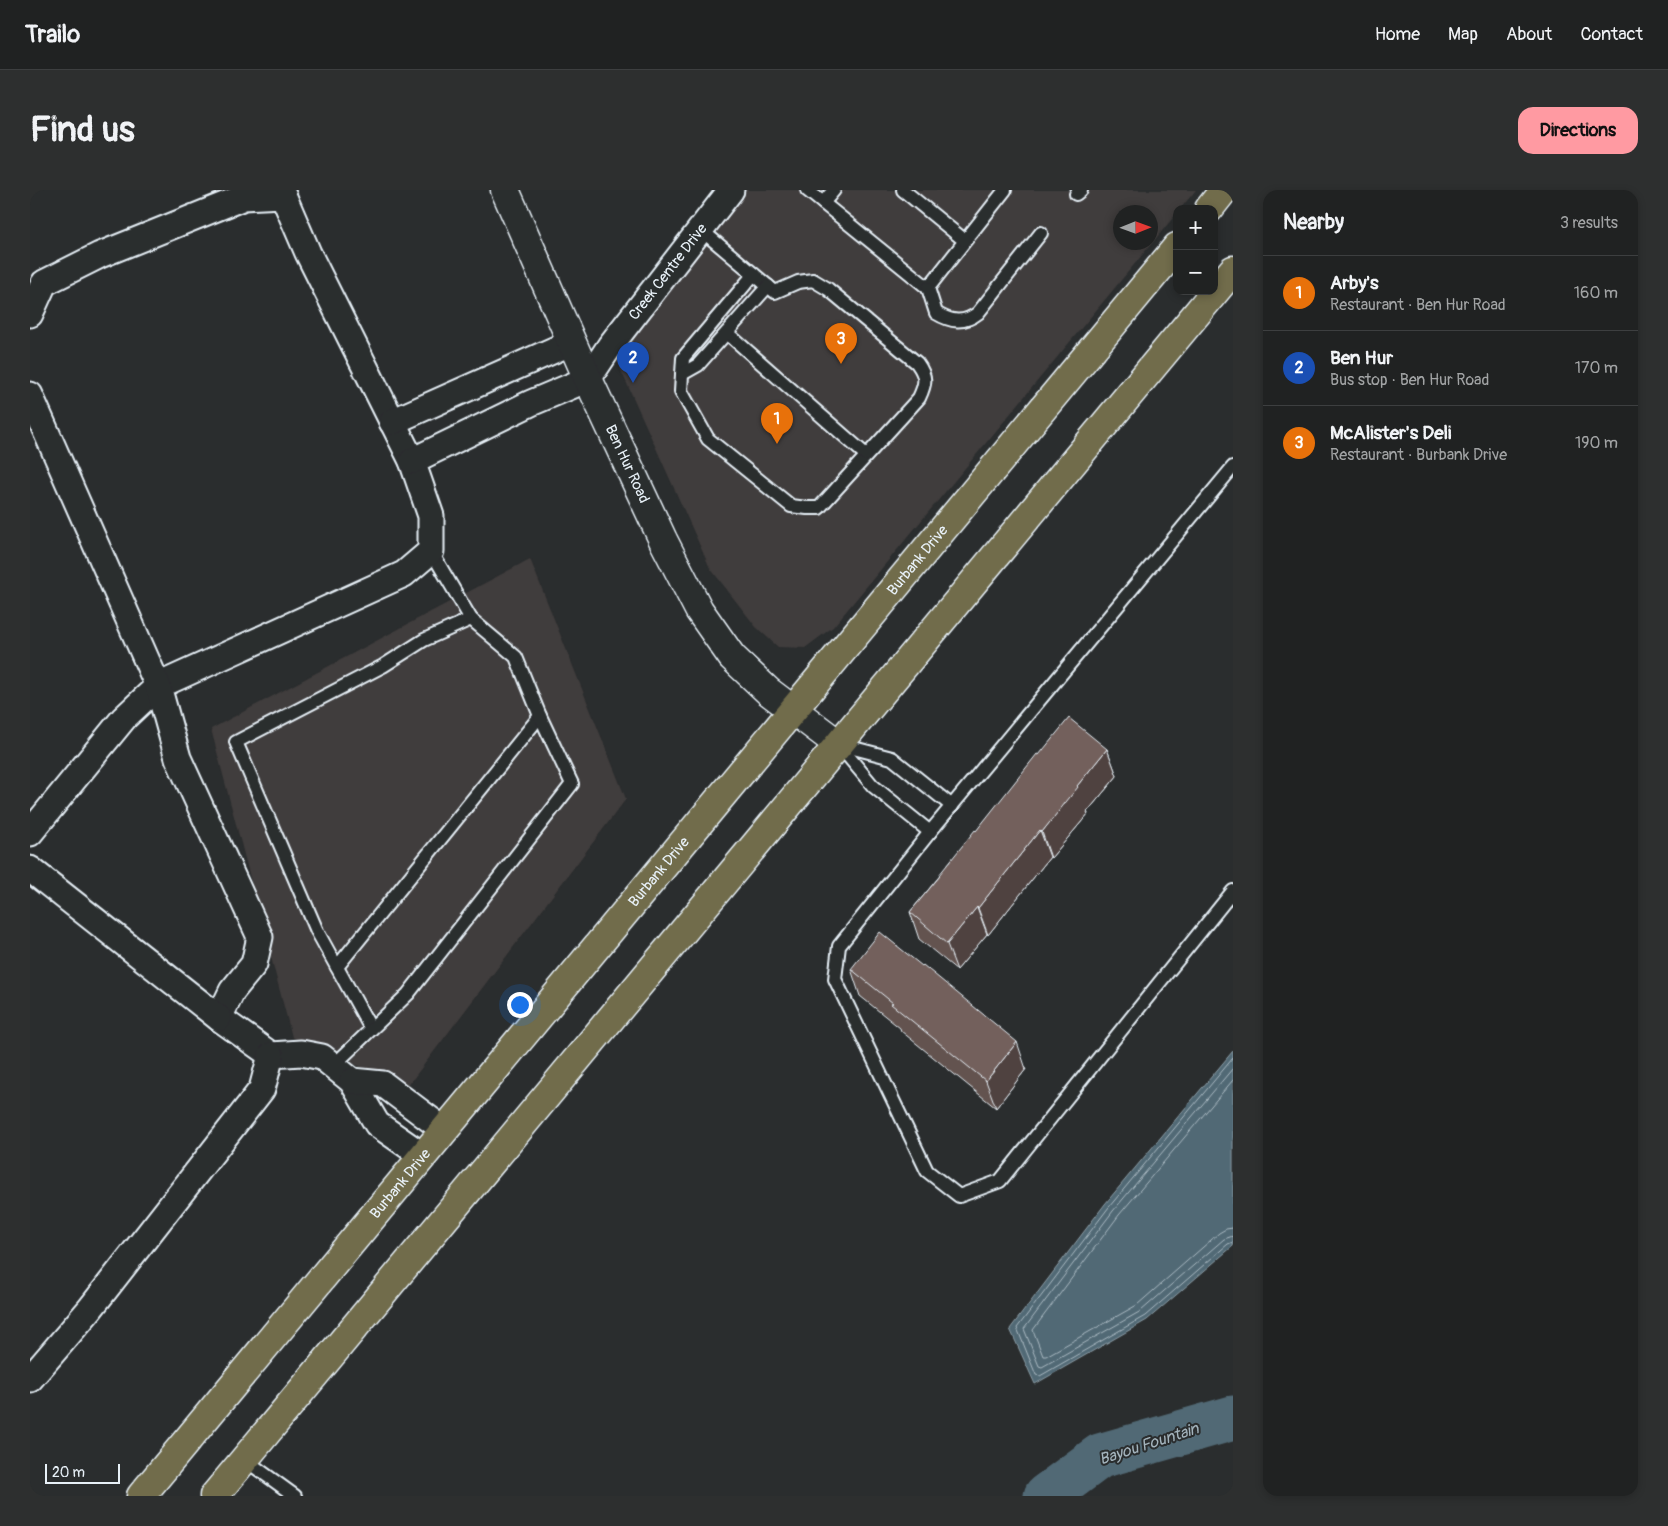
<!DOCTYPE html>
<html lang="en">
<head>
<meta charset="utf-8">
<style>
	:root { --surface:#202222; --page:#2d2f2f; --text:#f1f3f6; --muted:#a2a4a5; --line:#3d3f40; --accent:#ff9aa2 }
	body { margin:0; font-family:Pangolin,sans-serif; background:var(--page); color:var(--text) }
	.controls { position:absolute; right:15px; top:15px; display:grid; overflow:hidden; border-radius:10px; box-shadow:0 2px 8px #0003 }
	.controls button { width:45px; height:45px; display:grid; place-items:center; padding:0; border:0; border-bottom:1px solid var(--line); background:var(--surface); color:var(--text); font:25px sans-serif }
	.compass { position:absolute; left:1083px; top:15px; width:45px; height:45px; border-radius:50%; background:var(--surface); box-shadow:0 2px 8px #0003; rotate:89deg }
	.scale { position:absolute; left:15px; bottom:12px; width:75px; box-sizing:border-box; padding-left:5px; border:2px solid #e8f1f8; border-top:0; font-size:14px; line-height:18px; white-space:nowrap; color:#e8f1f8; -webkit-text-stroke:4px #2a2d2e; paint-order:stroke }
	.you { position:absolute; left:489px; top:814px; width:18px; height:18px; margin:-12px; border:4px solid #fff; border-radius:50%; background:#1a73e8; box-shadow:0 0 0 8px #1a73e833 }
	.badge { display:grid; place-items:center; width:32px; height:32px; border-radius:50%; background:var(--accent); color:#fff; font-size:16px; font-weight:700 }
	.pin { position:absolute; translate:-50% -41px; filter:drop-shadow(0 1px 2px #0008) }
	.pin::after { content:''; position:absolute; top:26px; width:18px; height:15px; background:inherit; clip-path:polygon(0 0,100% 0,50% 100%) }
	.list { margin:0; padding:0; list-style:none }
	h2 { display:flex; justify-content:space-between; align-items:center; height:65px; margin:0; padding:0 20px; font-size:21px }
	h2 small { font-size:16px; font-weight:400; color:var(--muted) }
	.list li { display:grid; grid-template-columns:32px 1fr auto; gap:15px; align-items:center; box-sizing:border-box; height:75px; padding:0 20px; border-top:1px solid var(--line) }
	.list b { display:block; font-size:19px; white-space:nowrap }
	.list p { margin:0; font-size:16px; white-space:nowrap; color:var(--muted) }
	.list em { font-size:16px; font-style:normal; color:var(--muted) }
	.map { position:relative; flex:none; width:1203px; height:1306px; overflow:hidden; border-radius:15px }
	header { display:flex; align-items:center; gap:30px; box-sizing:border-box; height:70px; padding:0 25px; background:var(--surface); border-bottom:1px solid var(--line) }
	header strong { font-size:24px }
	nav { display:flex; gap:28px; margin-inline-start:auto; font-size:18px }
	.intro { display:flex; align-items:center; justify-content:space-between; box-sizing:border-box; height:120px; padding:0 30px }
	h1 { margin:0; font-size:35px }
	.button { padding:12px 22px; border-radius:15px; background:var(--accent); color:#111; font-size:18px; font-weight:700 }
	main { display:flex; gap:30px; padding:0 30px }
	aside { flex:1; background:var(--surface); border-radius:15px; box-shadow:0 2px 8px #0003 }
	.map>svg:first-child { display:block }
</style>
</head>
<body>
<header>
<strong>Trailo</strong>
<nav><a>Home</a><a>Map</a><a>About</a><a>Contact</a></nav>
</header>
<div class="intro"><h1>Find us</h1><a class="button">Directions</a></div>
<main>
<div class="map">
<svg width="1203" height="1306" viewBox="0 0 1203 1306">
	<rect width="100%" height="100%" fill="#2a2d2e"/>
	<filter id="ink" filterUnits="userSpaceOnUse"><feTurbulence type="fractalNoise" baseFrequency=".02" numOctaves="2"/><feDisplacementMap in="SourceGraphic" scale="10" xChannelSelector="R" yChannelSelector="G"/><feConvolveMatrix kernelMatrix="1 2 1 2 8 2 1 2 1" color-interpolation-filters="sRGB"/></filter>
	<g filter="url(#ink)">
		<g fill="#403c3c" fill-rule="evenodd">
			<path d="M709,0H1166L1150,19H1147V23L803,437L775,458L748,457L726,437L680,378L580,156ZM1090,22H1120V52H1090Z"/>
			<polygon points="500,369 596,609 377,897 262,847 181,539"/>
		</g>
		<polygon fill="#516975" stroke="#8d9fa9" points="1203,861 1203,1056 1117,1130 1005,1194 980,1139 1075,1014"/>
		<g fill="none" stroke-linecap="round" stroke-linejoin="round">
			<g stroke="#acbbc4" stroke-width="1">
				<polyline points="1203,868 1079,1017 987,1138 1006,1185 1010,1186 1115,1126 1198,1054 1203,1052"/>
				<polyline points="1203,878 1083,1021 994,1139 1009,1176 1012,1177 1111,1121 1194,1049 1203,1046"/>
				<polyline points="1203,890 1089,1025 1003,1140 1013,1166 1016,1166 1107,1115 1189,1043 1196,1039 1203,1038"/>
			</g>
			<polyline stroke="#516975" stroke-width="45" points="1016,1306 1070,1266 1203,1228"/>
			<g stroke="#e8f1f8" stroke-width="16">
				<g id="lane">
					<polyline points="777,0 898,98 975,0"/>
					<polyline points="873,0 934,50"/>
					<polyline points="1046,4 1051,0"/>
					<polyline points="793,13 804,0"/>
					<path d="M670,39L745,102L768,92L783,90L798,99L887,173C897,187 896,193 889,208L789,318H777L761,316L678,249L651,201L653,168L724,84"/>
					<path d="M898,98L906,123C921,132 934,134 948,123L1011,43"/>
					<polyline points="697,143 836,265"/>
					<polyline points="652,184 668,175 738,96"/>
					<polyline points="1203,277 900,642 809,756 805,789 897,981 929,1006 970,991 1203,701"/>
					<polyline points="808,554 862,568 922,616"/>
					<polyline points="808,554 843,596 900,642"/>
					<polyline points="307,777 510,526"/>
					<polyline points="341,839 287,741 206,552 353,476 394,450 441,429"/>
					<polyline points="304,875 378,804 542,594 510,526 486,467 441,429 401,361"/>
					<polyline points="214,1269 265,1306"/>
				</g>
			</g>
			<g stroke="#e8f1f8" stroke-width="29">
				<g id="street">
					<polyline points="0,124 14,93 70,65 214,7 253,5 278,63 382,271 401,326 401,361 374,384 128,496 94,528 0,643"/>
					<polyline points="0,205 128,496 148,568 230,747 224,774 202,801 189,828 241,865 271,863 292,867 322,891 347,934 393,966"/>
					<polyline points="362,232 542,152"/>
					<path id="s1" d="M382,271L501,213L558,189L580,156L701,0"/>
					<polyline points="0,679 189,828"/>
					<polyline points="322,891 353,894 414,940"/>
					<polyline points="0,1189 60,1119 232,899 241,865"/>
				</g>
			</g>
			<g stroke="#e8f1f8" stroke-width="31">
				<g id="secondary">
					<path id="s2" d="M475,0L558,189L633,350L669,420L702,467L738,501L808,554"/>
				</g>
			</g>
			<g stroke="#e8f1f8" stroke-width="31">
				<g id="primary">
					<polyline points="1179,19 1194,0"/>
					<path id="s3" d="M111,1306L1147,57"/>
					<polyline points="184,1306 1203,80"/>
				</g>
			</g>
			<use href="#lane" stroke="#2a2d2e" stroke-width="12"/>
			<use href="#street" stroke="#2a2d2e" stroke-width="25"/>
			<use href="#secondary" stroke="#2a2d2e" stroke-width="28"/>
			<use href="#primary" stroke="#716c4b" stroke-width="28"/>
		</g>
		<g fill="#63534f" stroke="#e8f1f8">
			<polygon points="1077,559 1087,586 1057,622 1058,624 1021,668 1020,667 958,745 957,744 927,780 889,749 880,722 1009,565"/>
			<polygon points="821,779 996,879 966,918 871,841 870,838 830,806"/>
		</g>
		<g fill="#504340" stroke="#e8f1f8">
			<polygon points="1077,559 1087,586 1057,622 1058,624 1021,668 1012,642 1047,596"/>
			<polygon points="1010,640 1020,667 958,745 948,718"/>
			<polygon points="947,717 957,744 927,780 917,754"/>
			<polygon points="987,852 996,879 966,918 956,891"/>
		</g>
		<g fill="#73605c" stroke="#e8f1f8">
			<polygon points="1039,528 1077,559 1047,596 1048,597 1012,642 1010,640 948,718 947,717 917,754 880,722 910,686 909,685 945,640 946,641 1007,564 1009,565"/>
			<polygon points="850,742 892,776 893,775 987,852 956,891 861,814 863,813 821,779"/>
		</g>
	</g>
	<g text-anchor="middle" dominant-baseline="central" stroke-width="4" stroke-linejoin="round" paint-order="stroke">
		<g font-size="15" fill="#e8f1f8" stroke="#2a2d2e">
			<text stroke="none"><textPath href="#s1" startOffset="328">Creek Centre Drive</textPath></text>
			<text stroke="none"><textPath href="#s2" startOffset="300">Ben Hur Road</textPath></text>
			<text stroke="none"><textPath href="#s3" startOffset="1216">Burbank Drive</textPath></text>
			<text stroke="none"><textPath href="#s3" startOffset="811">Burbank Drive</textPath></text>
			<text stroke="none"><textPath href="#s3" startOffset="406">Burbank Drive</textPath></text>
		</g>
		<g font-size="16" font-style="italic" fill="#a4b4bd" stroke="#2a2d2e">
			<text transform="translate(1119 1254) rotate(-18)">Bayou Fountain</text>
		</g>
	</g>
</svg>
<div class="controls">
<button>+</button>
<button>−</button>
</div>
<svg class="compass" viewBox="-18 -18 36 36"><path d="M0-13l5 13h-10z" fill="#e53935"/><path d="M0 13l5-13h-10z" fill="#a2a4a5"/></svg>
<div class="scale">20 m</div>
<div class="you"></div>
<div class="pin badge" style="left:747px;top:254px;background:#e8710a">1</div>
<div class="pin badge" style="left:603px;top:193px;background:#1a4fb4">2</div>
<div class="pin badge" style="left:811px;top:174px;background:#e8710a">3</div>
</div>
<aside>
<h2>Nearby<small>3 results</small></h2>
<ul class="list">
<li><span class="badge" style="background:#e8710a">1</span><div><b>Arby's</b><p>Restaurant · Ben Hur Road</p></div><em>160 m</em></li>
<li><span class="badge" style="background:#1a4fb4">2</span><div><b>Ben Hur</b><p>Bus stop · Ben Hur Road</p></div><em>170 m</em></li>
<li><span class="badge" style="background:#e8710a">3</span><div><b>McAlister's Deli</b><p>Restaurant · Burbank Drive</p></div><em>190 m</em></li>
</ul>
</aside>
</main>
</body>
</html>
